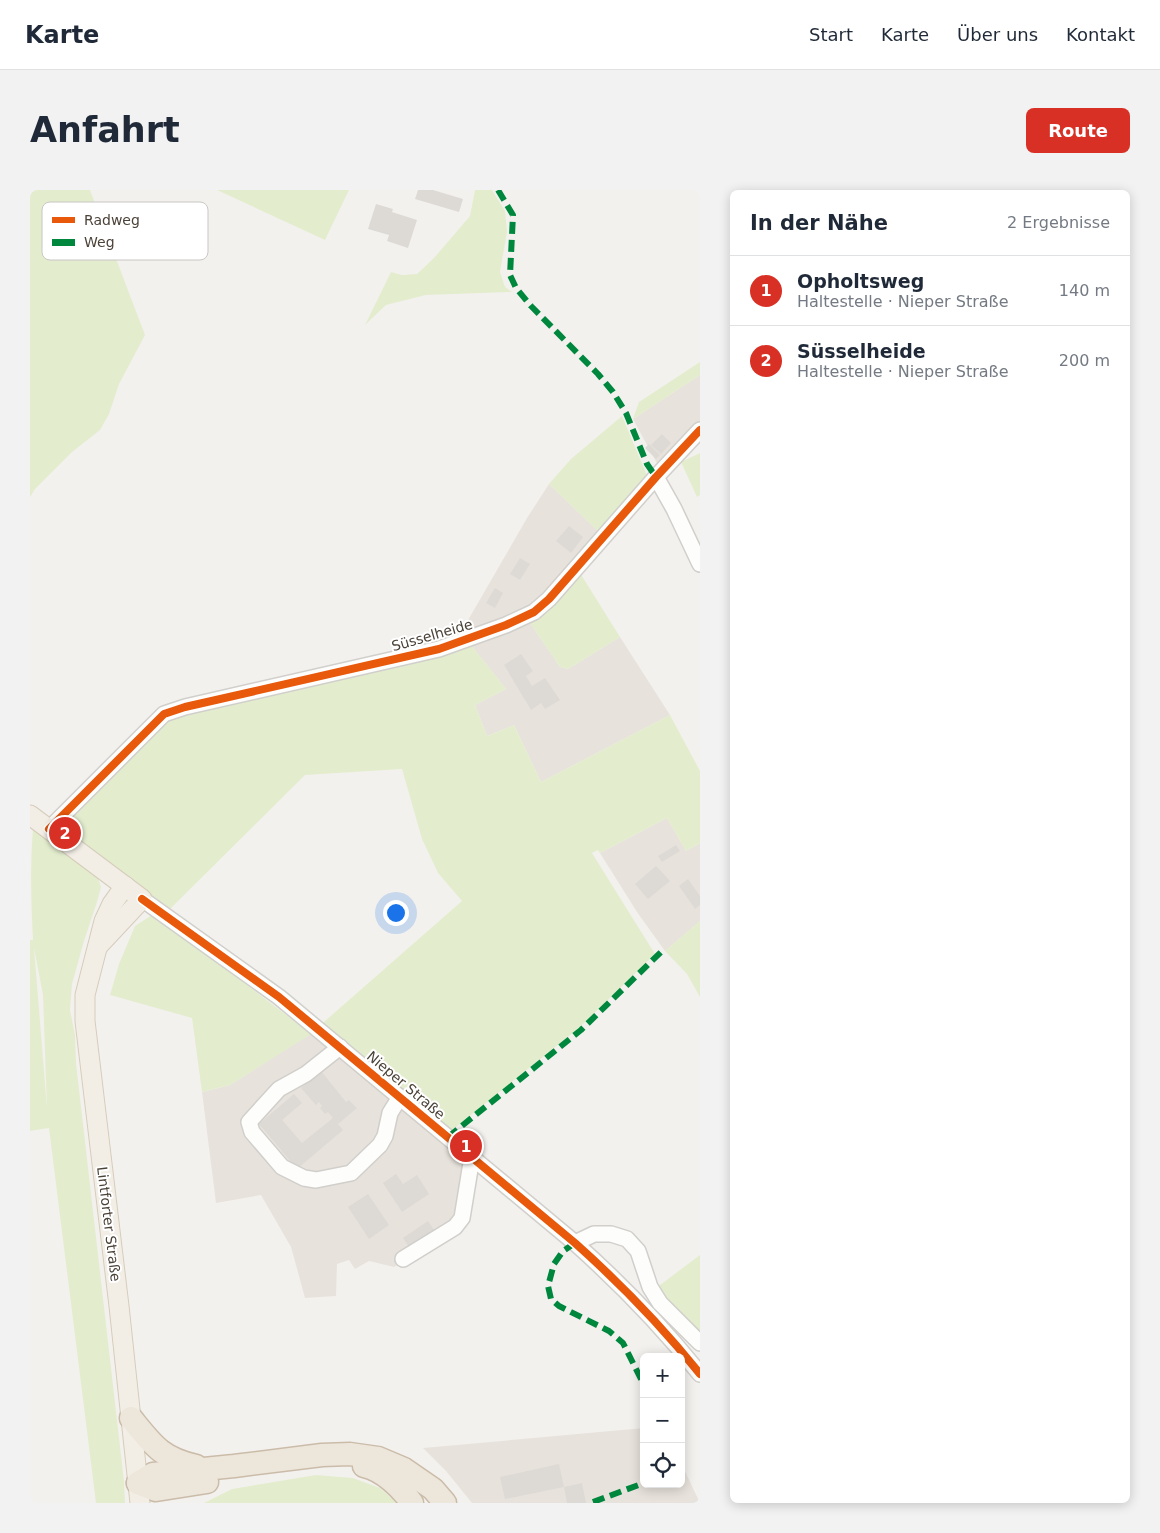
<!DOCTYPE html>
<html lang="de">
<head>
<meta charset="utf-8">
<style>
	:root { --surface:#fff; --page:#f2f2f3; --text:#1f2937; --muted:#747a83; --line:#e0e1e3; --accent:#d93025 }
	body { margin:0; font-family:"DejaVu Sans",sans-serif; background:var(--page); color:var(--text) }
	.controls { position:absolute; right:15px; bottom:15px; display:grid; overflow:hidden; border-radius:8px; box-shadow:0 2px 12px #0003 }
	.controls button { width:45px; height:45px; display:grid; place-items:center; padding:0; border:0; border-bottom:1px solid var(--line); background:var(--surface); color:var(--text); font:25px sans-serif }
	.you { position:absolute; left:365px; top:722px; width:18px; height:18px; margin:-12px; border:4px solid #fff; border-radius:50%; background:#1a73e8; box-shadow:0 0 0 8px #1a73e833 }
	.badge { display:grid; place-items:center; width:32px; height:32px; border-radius:50%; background:var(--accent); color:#fff; font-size:16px; font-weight:700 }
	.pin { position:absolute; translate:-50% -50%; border:2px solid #fff; box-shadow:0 1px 5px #0006 }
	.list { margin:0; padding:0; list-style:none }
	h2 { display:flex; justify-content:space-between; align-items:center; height:65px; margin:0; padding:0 20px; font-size:21px }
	h2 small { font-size:16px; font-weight:400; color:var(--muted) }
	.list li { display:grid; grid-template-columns:32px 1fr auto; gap:15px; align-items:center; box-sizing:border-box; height:70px; padding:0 20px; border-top:1px solid var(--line) }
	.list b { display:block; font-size:19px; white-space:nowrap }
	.list p { margin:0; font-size:16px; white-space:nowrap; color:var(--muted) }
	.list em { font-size:16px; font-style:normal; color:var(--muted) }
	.icon { flex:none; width:28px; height:28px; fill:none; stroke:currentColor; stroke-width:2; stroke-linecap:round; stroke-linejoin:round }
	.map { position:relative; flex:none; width:670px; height:1313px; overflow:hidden; border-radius:8px }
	header { display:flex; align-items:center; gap:30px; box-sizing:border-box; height:70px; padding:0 25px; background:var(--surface); border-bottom:1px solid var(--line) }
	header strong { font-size:24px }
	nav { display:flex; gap:28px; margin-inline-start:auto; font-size:18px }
	.intro { display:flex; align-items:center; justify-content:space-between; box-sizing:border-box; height:120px; padding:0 30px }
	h1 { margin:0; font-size:35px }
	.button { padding:12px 22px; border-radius:8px; background:var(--accent); color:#fff; font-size:18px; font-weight:700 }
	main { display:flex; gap:30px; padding:0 30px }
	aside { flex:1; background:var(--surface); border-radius:8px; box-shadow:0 2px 12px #0003 }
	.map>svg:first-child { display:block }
</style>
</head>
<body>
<header>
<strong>Karte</strong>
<nav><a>Start</a><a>Karte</a><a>Über uns</a><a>Kontakt</a></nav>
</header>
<div class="intro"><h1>Anfahrt</h1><a class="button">Route</a></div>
<main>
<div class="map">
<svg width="670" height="1313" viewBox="0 0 670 1313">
	<rect width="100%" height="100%" fill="#f3f1ee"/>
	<g fill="#e7e2db">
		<polygon points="670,185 670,232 629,277 603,229"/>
		<polygon points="519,294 571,344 540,381 495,421 430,444 497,328"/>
		<polygon points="498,430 530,477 538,479 590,447 640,525 511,592 484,535 457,546 445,515 476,499 440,454"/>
		<polygon points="637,628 656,661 670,653 670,731 635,761 607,722 570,663"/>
		<polygon points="285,841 456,971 444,993 432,1037 364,1077 339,1071 325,1079 319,1070 307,1074 306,1106 275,1108 261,1057 231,1005 186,1013 172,902 200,895"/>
		<polygon points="614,1238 614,1294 651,1294 651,1273 670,1313 442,1313 416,1281 393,1258"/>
	</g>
	<g fill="#e3edce" fill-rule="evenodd">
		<polygon points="0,0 60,0 115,145 89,194 79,224 70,240 42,262 5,299 0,307"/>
		<polygon points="187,0 319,0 295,50"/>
		<polygon points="445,0 462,0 475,21 477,42 470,82 475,97 482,102 396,105 356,115 335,135 361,82 372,85 387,84 404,68 440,26"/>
		<polygon points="670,172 670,185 603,229 609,212"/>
		<polygon points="592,226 618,288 571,344 519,294 541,269"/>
		<polygon points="670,263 670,305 667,307 651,272"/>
		<polygon points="550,383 590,447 538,479 530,477 498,430"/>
		<polygon points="440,454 476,499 445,515 457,546 484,535 511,592 640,525 670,581 670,653 656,661 637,628 570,663 568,660 562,663 625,764 550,837 421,941 287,838 432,711 408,683 392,649 372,579 275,585 138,721 30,638 131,532 155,522 253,502 260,501 414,463"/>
		<path d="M3,639L67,685L71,697L67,712L54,751L42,794L40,820L45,845L46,873L94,1291L95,1313H66L19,938L0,941V750H3C1,713 0,676 3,639ZM4,758L13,805L17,919V918Z"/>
		<polygon points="122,725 171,760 281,844 200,895 172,902 162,828 80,805 89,774 105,736"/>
		<polygon points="670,731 670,807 657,784 635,761"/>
		<polygon points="670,1065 670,1147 626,1098"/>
		<polygon points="286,1285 323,1288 350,1298 367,1313 174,1313 202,1299"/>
	</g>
	<g fill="#dddad6">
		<polygon points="388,0 403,0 433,9 429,22 385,9"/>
		<polygon points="346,14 363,19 362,22 387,30 378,58 357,51 359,45 338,39"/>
		<polygon points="632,244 641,253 631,264 621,255"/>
		<polygon points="619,254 630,265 626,269 615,258"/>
		<polygon points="539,336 553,347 541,363 526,351"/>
		<polygon points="490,368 500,374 490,390 480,384"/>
		<polygon points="465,398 473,403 465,418 456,413"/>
		<polygon points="491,464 503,481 496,486 502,496 515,488 530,510 515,519 511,513 501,520 474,475"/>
		<polygon points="646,655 650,661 632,672 628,666"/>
		<polygon points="626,676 640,691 618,709 605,694"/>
		<polygon points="658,689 670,706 670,715 665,719 649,696"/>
		<polygon points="291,881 316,912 319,910 327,918 308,934 313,940 267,979 229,934 264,904 272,913 252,930 272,953 303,928 298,922 295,924 290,918 292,916 289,912 286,915 271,898"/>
		<polygon points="366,984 373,994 387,985 399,1004 372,1022 353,993"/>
		<polygon points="338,1004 359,1035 339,1049 318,1017"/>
		<polygon points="398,1031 404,1040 379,1057 373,1048"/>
		<polygon points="529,1274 534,1297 475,1309 470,1287"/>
		<polygon points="552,1293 556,1313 537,1313 534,1297"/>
	</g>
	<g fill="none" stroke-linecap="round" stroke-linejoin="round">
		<g stroke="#d1cfcb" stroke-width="18">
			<g id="minor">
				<polyline points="626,287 644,319 670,374"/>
				<polyline points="19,639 134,524 155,517 409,459 476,435 504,422 519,409 626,287 670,240"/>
				<path d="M112,709L249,807L545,1053C592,1095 631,1135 670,1184"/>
				<polyline points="310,857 276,884 249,899 219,932 222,942 252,977 274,988 286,990 321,983 350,955 355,946 360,923 370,907"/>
				<polyline points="545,1053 564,1044 581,1044 597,1049 608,1061 620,1097 630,1113 670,1153"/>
				<polyline points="373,1069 425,1037 432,1028 442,967"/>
			</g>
		</g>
		<g stroke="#d6ccbb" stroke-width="21">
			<g id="major">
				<polyline points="0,625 112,709 68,756"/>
				<polyline points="95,696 82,714 74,731 55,805 55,831 89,1116 110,1313"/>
			</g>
		</g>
		<g stroke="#cbbca9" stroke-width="25">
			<g id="highway">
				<path d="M101,1228C123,1255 131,1268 166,1276"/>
				<path d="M334,1276C353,1280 371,1298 382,1313"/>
				<polyline points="108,1293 123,1284 204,1276 292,1265 320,1264 348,1268 374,1279 403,1299 415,1313"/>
				<polyline points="108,1293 126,1300 177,1292"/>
			</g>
		</g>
		<use href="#minor" stroke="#fdfdfc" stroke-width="15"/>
		<use href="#major" stroke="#f2eee6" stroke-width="19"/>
		<use href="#highway" stroke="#ede6db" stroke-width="22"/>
		<g stroke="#00873e" stroke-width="6" stroke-dasharray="12 6" stroke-linecap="butt">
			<polyline points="468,0 483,25 480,85 486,98 501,116 568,184 583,202 596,223 617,274 626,287"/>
			<polyline points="418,947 551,840 632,761"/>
			<polyline points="545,1053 533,1061 524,1074 518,1096 521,1109 529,1116 579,1141 593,1153 614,1195"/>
			<polyline points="651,1274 651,1277"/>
			<polyline points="563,1312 614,1293"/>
		</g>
		<g stroke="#fff" stroke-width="11">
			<g id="cycleway">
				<polyline points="19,639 134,524 155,517 409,459 476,435 504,422 519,409 626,287 670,240"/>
				<path d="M112,709L249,807L545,1053C592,1095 631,1135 670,1184"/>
			</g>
		</g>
		<use href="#cycleway" stroke="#e8590c" stroke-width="8"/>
	</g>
	<g text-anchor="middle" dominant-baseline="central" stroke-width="4" stroke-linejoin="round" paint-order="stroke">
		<g font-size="14" fill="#4b4238" stroke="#fff">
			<text transform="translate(402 445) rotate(-16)">Süsselheide</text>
			<text transform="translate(376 895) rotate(40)">Nieper Straße</text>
			<text transform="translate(79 1034) rotate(83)">Lintforter Straße</text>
		</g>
	</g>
	<rect x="12" y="12" width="166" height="58" rx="8" fill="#fff" stroke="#c9c6c3" stroke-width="1"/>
	<rect x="22" y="27" width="23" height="6" fill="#e8590c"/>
	<rect x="22" y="49" width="23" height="7" fill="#00873e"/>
	<g font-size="14" fill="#4b4238">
		<text x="54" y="35">Radweg</text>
		<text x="54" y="57">Weg</text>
	</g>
</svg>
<div class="controls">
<button>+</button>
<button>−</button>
<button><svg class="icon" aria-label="locate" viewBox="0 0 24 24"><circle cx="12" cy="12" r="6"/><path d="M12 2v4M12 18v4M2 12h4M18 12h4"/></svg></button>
</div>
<div class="you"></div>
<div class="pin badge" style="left:436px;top:956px">1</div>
<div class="pin badge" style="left:35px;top:643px">2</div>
</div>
<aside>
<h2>In der Nähe<small>2 Ergebnisse</small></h2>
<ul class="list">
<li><span class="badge">1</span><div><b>Opholtsweg</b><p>Haltestelle · Nieper Straße</p></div><em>140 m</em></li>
<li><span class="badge">2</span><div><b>Süsselheide</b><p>Haltestelle · Nieper Straße</p></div><em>200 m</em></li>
</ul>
</aside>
</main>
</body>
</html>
